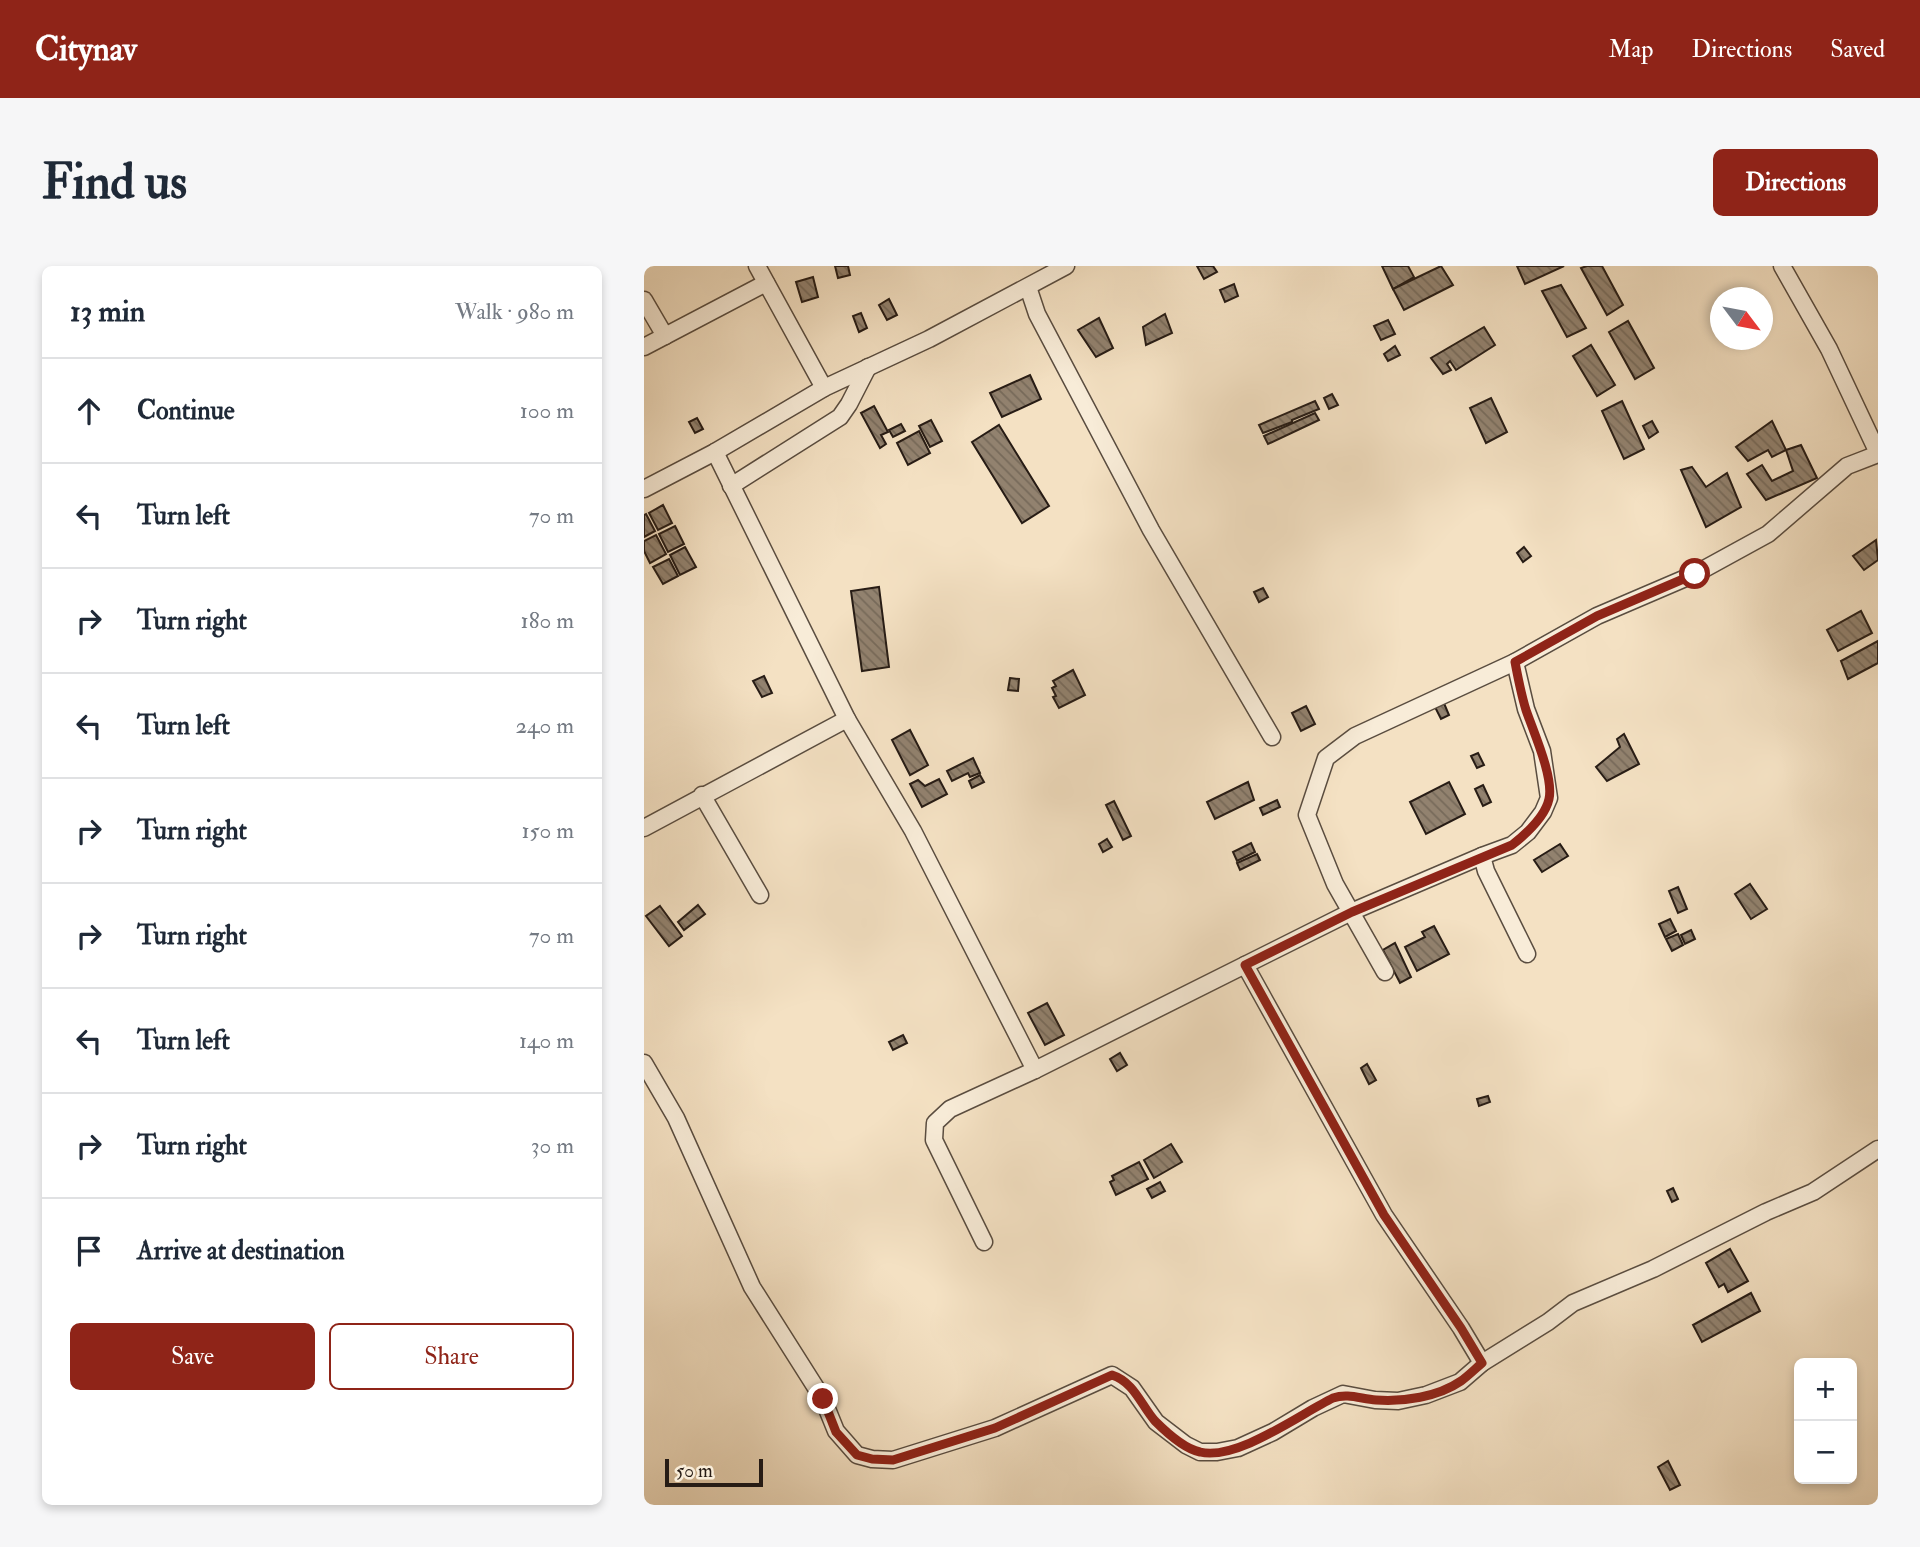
<!DOCTYPE html>
<html lang="en">
<head>
<meta charset="utf-8">
<style>
	:root { --surface:#fff; --page:#f6f6f7; --text:#1f2937; --muted:#747a83; --line:#e0e1e3; --accent:#8f2418 }
	body { margin:0; font-family:"IM FELL Double Pica",serif; background:var(--page); color:var(--text) }
	.controls { position:absolute; right:21px; bottom:21px; display:grid; overflow:hidden; border-radius:10px; box-shadow:0 4px 10px #0003 }
	.controls button { width:63px; height:63px; display:grid; place-items:center; padding:0; border:0; border-bottom:2px solid var(--line); background:var(--surface); color:var(--text); font:35px sans-serif }
	.compass { position:absolute; left:1066px; top:21px; width:63px; height:63px; border-radius:50%; background:var(--surface); box-shadow:0 4px 10px #0003; rotate:122deg }
	.scale { position:absolute; left:21px; bottom:18px; width:98px; box-sizing:border-box; padding-left:7px; border:4px solid #271c15; border-top:0; font-size:19px; line-height:24px; white-space:nowrap; color:#271c15; -webkit-text-stroke:5px #f8ecd8; paint-order:stroke }
	.stop { position:absolute; width:21px; height:21px; margin:-16px; border:5px solid #8f2418; border-radius:50%; background:#fff }
	.stop.end { background:#8f2418; border-color:#fff; box-shadow:0 2px 7px #0008 }
	.list { margin:0; padding:0; list-style:none }
	h2 { display:flex; justify-content:space-between; align-items:center; height:91px; margin:0; padding:0 28px; font-size:30px }
	h2 small { font-size:23px; font-weight:400; color:var(--muted) }
	.list li { display:grid; grid-template-columns:46px 1fr auto; gap:21px; align-items:center; box-sizing:border-box; height:105px; padding:0 28px; border-top:2px solid var(--line) }
	.list b { display:block; font-size:26px; white-space:nowrap }
	.list em { font-size:23px; font-style:normal; color:var(--muted) }
	.actions { display:flex; gap:14px; padding:21px 28px }
	.actions a { flex:1; padding:16px 0; border:2px solid var(--accent); border-radius:10px; text-align:center; font-size:24px; color:var(--accent) }
	.actions .main { background:var(--accent); color:#fff }
	.icon { flex:none; width:38px; height:38px; fill:none; stroke:currentColor; stroke-width:2; stroke-linecap:round; stroke-linejoin:round }
	.map { position:relative; flex:none; width:1234px; height:1239px; overflow:hidden; border-radius:10px }
	header { display:flex; align-items:center; gap:42px; box-sizing:border-box; height:98px; padding:0 35px; background:var(--accent); color:#fff }
	header strong { font-size:33px }
	nav { display:flex; gap:38px; margin-inline-start:auto; font-size:24px }
	.intro { display:flex; align-items:center; justify-content:space-between; box-sizing:border-box; height:168px; padding:0 42px }
	h1 { margin:0; font-size:49px }
	.button { padding:18px 32px; border-radius:10px; background:var(--accent); color:#fff; font-size:24px; font-weight:700 }
	main { display:flex; gap:42px; padding:0 42px }
	aside { flex:1; background:var(--surface); border-radius:10px; box-shadow:0 4px 10px #0003 }
	.map>svg:first-child { display:block }
</style>
</head>
<body>
<header>
<strong>Citynav</strong>
<nav><a>Map</a><a>Directions</a><a>Saved</a></nav>
</header>
<div class="intro"><h1>Find us</h1><a class="button">Directions</a></div>
<main>
<aside>
<h2>13 min<small>Walk · 980 m</small></h2>
<ul class="list">
<li><svg class="icon" aria-label="ahead" viewBox="0 0 24 24"><path d="M12 20V5M6 11l6-6 6 6"/></svg><div><b>Continue</b></div><em>100 m</em></li>
<li><svg class="icon" aria-label="left" viewBox="0 0 24 24"><path d="M17 20v-9H6M10 6l-5 5 5 5"/></svg><div><b>Turn left</b></div><em>70 m</em></li>
<li><svg class="icon" aria-label="right" viewBox="0 0 24 24"><path d="M7 20v-9h11M14 6l5 5-5 5"/></svg><div><b>Turn right</b></div><em>180 m</em></li>
<li><svg class="icon" aria-label="left" viewBox="0 0 24 24"><path d="M17 20v-9H6M10 6l-5 5 5 5"/></svg><div><b>Turn left</b></div><em>240 m</em></li>
<li><svg class="icon" aria-label="right" viewBox="0 0 24 24"><path d="M7 20v-9h11M14 6l5 5-5 5"/></svg><div><b>Turn right</b></div><em>150 m</em></li>
<li><svg class="icon" aria-label="right" viewBox="0 0 24 24"><path d="M7 20v-9h11M14 6l5 5-5 5"/></svg><div><b>Turn right</b></div><em>70 m</em></li>
<li><svg class="icon" aria-label="left" viewBox="0 0 24 24"><path d="M17 20v-9H6M10 6l-5 5 5 5"/></svg><div><b>Turn left</b></div><em>140 m</em></li>
<li><svg class="icon" aria-label="right" viewBox="0 0 24 24"><path d="M7 20v-9h11M14 6l5 5-5 5"/></svg><div><b>Turn right</b></div><em>30 m</em></li>
<li><svg class="icon" aria-label="arrive" viewBox="0 0 24 24"><path d="M6 21V4h12l-3 4 3 4H6"/></svg><div><b>Arrive at destination</b></div></li>
</ul>
<div class="actions"><a class="main">Save</a><a>Share</a></div>
</aside>
<div class="map">
<svg width="1234" height="1239" viewBox="0 0 1234 1239">
	<defs>
		<pattern id="building-back-hatch" width="6" height="6" patternUnits="userSpaceOnUse" patternTransform="scale(1.75)"><rect width="6" height="6" fill="#92826f"/><path d="M-1 5l2 2M0 0l6 6M5-1l2 2" fill="none" stroke="#776a5a"/></pattern>
	</defs>
	<rect width="100%" height="100%" fill="#f4e1c3"/>
	<filter id="stains"><feTurbulence type="fractalNoise" baseFrequency=".00286" numOctaves="4"/><feColorMatrix values="0 0 0 0 .2 0 0 0 0 .09 0 0 0 0 .02 0 0 0 .5 -.17"/></filter>
	<radialGradient id="worn" r=".72"><stop offset=".6" stop-color="#630" stop-opacity="0"/><stop offset="1" stop-color="#630" stop-opacity=".3"/></radialGradient>
	<g fill="url(#building-back-hatch)" stroke="#271c15" stroke-width="2">
		<polygon points="191,0 204,0 206,9 194,12"/>
		<polygon points="553,0 569,0 573,6 560,13"/>
		<polygon points="738,0 764,0 770,11 749,23"/>
		<polygon points="797,0 809,19 760,44 749,23"/>
		<polygon points="873,0 920,0 881,18"/>
		<polygon points="943,0 958,0 979,39 963,49 937,2"/>
		<polygon points="169,11 174,31 158,36 152,16"/>
		<polygon points="590,18 594,30 581,36 576,24"/>
		<polygon points="917,19 942,62 923,71 898,25"/>
		<polygon points="245,33 253,49 243,54 235,39"/>
		<polygon points="217,47 223,62 215,66 209,50"/>
		<polygon points="521,48 528,67 502,79 499,61"/>
		<polygon points="455,52 469,82 452,91 434,64"/>
		<polygon points="744,54 751,68 737,74 730,60"/>
		<polygon points="984,55 1010,102 991,113 965,66"/>
		<polygon points="840,61 851,79 812,104 806,95 803,98 807,104 799,108 787,92"/>
		<polygon points="947,79 971,119 953,130 929,90"/>
		<polygon points="751,80 756,89 744,95 740,88"/>
		<polygon points="386,109 397,133 358,151 346,127"/>
		<polygon points="688,128 694,139 685,143 680,132"/>
		<polygon points="847,132 863,166 842,177 826,142"/>
		<polygon points="671,135 675,143 648,154 648,156 619,167 615,159"/>
		<polygon points="978,135 1000,183 980,193 958,145"/>
		<polygon points="230,140 244,166 237,169 242,178 236,182 217,147"/>
		<polygon points="671,147 675,154 624,178 620,170"/>
		<polygon points="53,152 59,163 51,167 45,156"/>
		<polygon points="287,154 298,175 286,181 275,160"/>
		<polygon points="1008,155 1014,166 1005,172 999,160"/>
		<polygon points="1128,155 1142,184 1128,191 1124,184 1104,195 1092,181"/>
		<polygon points="257,158 261,165 249,171 245,164"/>
		<polygon points="355,159 405,240 378,257 328,176"/>
		<polygon points="275,165 286,187 264,199 253,177"/>
		<polygon points="1157,179 1173,212 1122,234 1103,208 1118,199 1128,215 1149,205 1142,184"/>
		<polygon points="1048,201 1062,221 1083,207 1097,241 1062,261 1037,204"/>
		<polygon points="19,239 28,257 14,264 5,247"/>
		<polygon points="2,248 11,265 0,271 0,249"/>
		<polygon points="31,260 40,278 24,286 15,268"/>
		<polygon points="12,269 22,288 6,297 0,285 0,275"/>
		<polygon points="1232,274 1234,294 1220,304 1209,290"/>
		<polygon points="41,281 52,301 36,309 26,289"/>
		<polygon points="880,281 887,290 879,296 873,287"/>
		<polygon points="25,293 34,310 19,318 9,301"/>
		<polygon points="235,321 245,401 218,405 207,325"/>
		<polygon points="619,322 624,331 615,336 610,326"/>
		<polygon points="1217,345 1228,367 1194,385 1183,364"/>
		<polygon points="1234,375 1234,397 1204,413 1197,395"/>
		<polygon points="429,404 441,429 415,442 409,431 412,430 408,422 412,420 409,415"/>
		<polygon points="120,410 128,427 118,431 109,415"/>
		<polygon points="366,412 375,413 374,425 364,424"/>
		<polygon points="799,435 805,449 797,453 790,439"/>
		<polygon points="662,440 671,458 657,465 648,447"/>
		<polygon points="266,464 284,499 266,509 248,474"/>
		<polygon points="980,468 995,498 963,515 952,501 976,481 973,473"/>
		<polygon points="834,487 840,499 833,502 827,490"/>
		<polygon points="329,492 336,507 326,511 324,507 308,515 303,505"/>
		<polygon points="336,509 340,516 328,522 325,515"/>
		<polygon points="295,513 303,528 278,541 266,518 274,514 281,520"/>
		<polygon points="604,516 610,534 571,553 563,536"/>
		<polygon points="805,516 821,548 782,568 766,536"/>
		<polygon points="839,519 847,536 839,540 831,523"/>
		<polygon points="633,534 636,541 619,549 616,542"/>
		<polygon points="470,535 487,570 479,574 462,539"/>
		<polygon points="463,573 468,581 459,586 455,578"/>
		<polygon points="607,577 611,586 593,595 589,586"/>
		<polygon points="916,578 924,590 898,606 890,594"/>
		<polygon points="613,588 616,594 596,604 593,597"/>
		<polygon points="1106,618 1123,643 1107,653 1091,628"/>
		<polygon points="1034,621 1043,643 1034,647 1025,625"/>
		<polygon points="54,639 61,648 40,664 34,656"/>
		<polygon points="16,640 38,670 25,680 2,650"/>
		<polygon points="1026,653 1032,665 1021,671 1015,658"/>
		<polygon points="790,660 805,688 773,705 761,681 781,671 778,666"/>
		<polygon points="1047,664 1051,673 1041,678 1037,669"/>
		<polygon points="1034,668 1039,679 1028,685 1022,673"/>
		<polygon points="751,677 767,711 756,717 739,684"/>
		<polygon points="403,737 420,769 401,779 384,747"/>
		<polygon points="259,769 263,777 249,784 245,776"/>
		<polygon points="476,787 483,799 473,805 466,793"/>
		<polygon points="723,798 732,814 725,818 717,802"/>
		<polygon points="844,830 846,836 835,840 833,833"/>
		<polygon points="527,878 538,896 510,912 500,894"/>
		<polygon points="495,896 504,913 472,929 466,916 470,914 468,910"/>
		<polygon points="516,916 521,925 508,932 503,923"/>
		<polygon points="1029,922 1034,933 1028,936 1023,925"/>
		<polygon points="1086,983 1104,1015 1084,1026 1080,1018 1075,1021 1062,997"/>
		<polygon points="1107,1027 1116,1045 1058,1076 1049,1059"/>
		<polygon points="1024,1195 1036,1219 1026,1224 1014,1201"/>
	</g>
	<g fill="none" stroke-linecap="round" stroke-linejoin="round">
		<g stroke="#5a4d40" stroke-width="19">
			<g id="street">
				<polyline points="113,0 180,122"/>
				<polyline points="1138,0 1185,83 1234,187"/>
				<polyline points="384,21 393,48 507,264 628,471"/>
				<polyline points="0,34 21,70"/>
				<polyline points="0,81 122,17"/>
				<polyline points="71,186 203,453 269,565 391,804"/>
				<polyline points="87,220 196,151 205,138 224,101"/>
				<polyline points="0,223 71,186 180,122 285,73 422,0"/>
				<polyline points="58,529 116,629"/>
				<polyline points="0,562 203,453"/>
				<polyline points="883,688 842,605 838,590 868,579 884,566 899,546 905,532 898,485 882,443 871,396 953,350 1051,308 1124,268 1203,200 1234,188"/>
				<polyline points="601,699 740,949 817,1062 838,1097"/>
				<polyline points="741,706 691,618 663,549 682,492 711,470 871,396"/>
				<polyline points="0,797 32,852 108,1021 179,1133 192,1165 213,1189 228,1193 249,1194 351,1162 468,1109 488,1122 512,1156 542,1179 556,1186 573,1186 594,1182 629,1166 669,1142 699,1128 731,1134 754,1135 782,1129 816,1116 838,1097 904,1056 929,1037 1009,1003 1122,946 1169,926 1234,883"/>
				<polyline points="340,976 290,874 291,857 306,843 391,804 707,646 838,590"/>
			</g>
		</g>
		<use href="#street" stroke="#f8ecd8" stroke-width="16"/>
	</g>
	<g fill="none" stroke-linecap="round" stroke-linejoin="round">
		<path stroke="#8f2418" stroke-width="9" d="M179,1133L192,1166L213,1189L228,1193L249,1194L351,1162L468,1109C490,1116 497,1139 511,1155C522,1166 541,1183 556,1186C593,1195 656,1148 689,1132C704,1127 717,1133 732,1134C759,1136 794,1131 817,1115C824,1110 831,1103 838,1097L817,1062L740,949L601,699L708,646L868,579C882,568 901,551 905,533C910,511 889,465 882,444C877,428 874,412 871,396L953,350L1051,308"/>
	</g>
	<rect width="100%" height="100%" filter="url(#stains)"/>
	<rect width="100%" height="100%" fill="url(#worn)"/>
</svg>
<div class="controls">
<button>+</button>
<button>−</button>
</div>
<svg class="compass" viewBox="-18 -18 36 36"><path d="M0-13l5 13h-10z" fill="#e53935"/><path d="M0 13l5-13h-10z" fill="#747a83"/></svg>
<div class="scale">50 m</div>
<div class="stop" style="left:1051px;top:308px"></div>
<div class="stop end" style="left:179px;top:1133px"></div>
</div>
</main>
</body>
</html>
